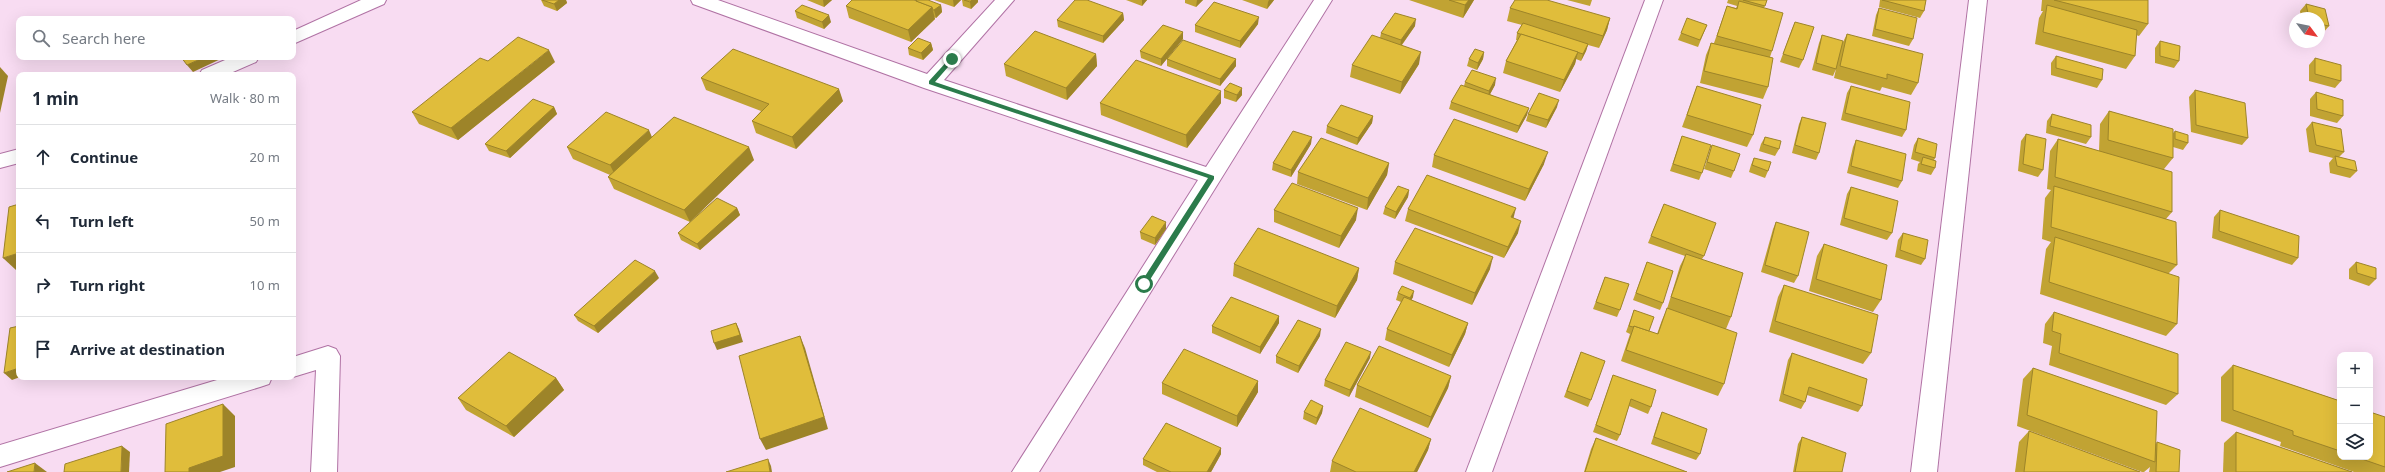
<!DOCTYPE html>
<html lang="en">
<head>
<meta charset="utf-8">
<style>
	:root { --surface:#fff; --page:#f2f2f3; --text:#1f2937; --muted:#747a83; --line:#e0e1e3 }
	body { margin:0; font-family:"Noto Sans",sans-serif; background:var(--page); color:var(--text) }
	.controls { position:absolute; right:12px; bottom:12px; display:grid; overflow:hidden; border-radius:8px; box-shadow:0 4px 16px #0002 }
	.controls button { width:36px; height:36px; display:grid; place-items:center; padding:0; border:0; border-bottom:1px solid var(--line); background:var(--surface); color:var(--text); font:20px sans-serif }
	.compass { position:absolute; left:2289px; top:12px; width:36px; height:36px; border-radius:50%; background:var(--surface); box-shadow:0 4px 16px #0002; rotate:122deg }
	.stop { position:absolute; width:12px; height:12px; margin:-9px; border:3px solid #2b7b4b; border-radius:50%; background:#fff }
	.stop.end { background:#2b7b4b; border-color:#fff; box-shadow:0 1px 4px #0008 }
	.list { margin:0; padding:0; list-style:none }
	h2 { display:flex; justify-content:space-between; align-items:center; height:52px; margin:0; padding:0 16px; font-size:17px }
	h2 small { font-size:13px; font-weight:400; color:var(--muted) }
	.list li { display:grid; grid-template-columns:26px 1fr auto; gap:12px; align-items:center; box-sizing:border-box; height:64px; padding:0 16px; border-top:1px solid var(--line) }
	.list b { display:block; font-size:15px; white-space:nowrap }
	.list em { font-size:13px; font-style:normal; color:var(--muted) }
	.icon { flex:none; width:22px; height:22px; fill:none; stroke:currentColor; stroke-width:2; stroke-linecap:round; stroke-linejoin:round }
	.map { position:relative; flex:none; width:2385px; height:472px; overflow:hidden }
	.search { position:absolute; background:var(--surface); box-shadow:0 4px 16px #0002; left:16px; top:16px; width:280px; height:44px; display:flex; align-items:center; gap:10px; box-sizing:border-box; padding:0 14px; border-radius:8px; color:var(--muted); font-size:15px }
	.panel { position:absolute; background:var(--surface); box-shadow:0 4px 16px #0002; left:16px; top:72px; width:280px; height:308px; border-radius:8px }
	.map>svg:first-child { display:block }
</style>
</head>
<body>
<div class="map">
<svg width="2385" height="472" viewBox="0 0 2385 472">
	<rect width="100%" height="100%" fill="#f8dcf2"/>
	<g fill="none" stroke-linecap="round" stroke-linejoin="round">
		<g stroke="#b072a4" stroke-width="2">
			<g id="minor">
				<polygon points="361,0 386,0 384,4 293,44 293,31"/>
				<polygon points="691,0 718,0 927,74 995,0 1014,0 944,80 1206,167 1314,0 1332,0 1039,472 1012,472 1198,180 924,88 693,4"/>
				<polygon points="1645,0 1663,0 1492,472 1466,472"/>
				<polygon points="1969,0 1987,0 1937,472 1911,472"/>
				<polygon points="232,57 259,57 256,62 226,75 199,75 202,70"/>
				<polygon points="19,149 19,163 0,168 0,154"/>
				<polygon points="328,346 336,349 340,356 337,472 311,472 316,370 293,377 293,357"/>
				<polygon points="227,377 272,377 269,384 260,387 0,467 0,445"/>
			</g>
		</g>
		<use href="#minor" fill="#fff" fill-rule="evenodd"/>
	</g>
	<g fill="#c1a333">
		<polygon points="541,0 566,0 567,3 557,11 544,6"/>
		<polygon points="807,0 832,0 824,7"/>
		<polygon points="934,0 961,0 954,7"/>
		<polygon points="962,0 978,0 978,2 971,9 963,6"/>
		<polygon points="1126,0 1147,0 1142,6"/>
		<polygon points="1185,0 1203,0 1196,7 1185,3"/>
		<polygon points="1242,0 1274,0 1267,9"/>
		<polygon points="1409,0 1474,0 1463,18"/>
		<polygon points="1567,0 1592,0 1590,6"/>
		<polygon points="1728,0 1767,0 1764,8 1772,51 1770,57 1768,87 1763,99 1700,83 1706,55 1711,43 1714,43 1727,6 1736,8 1737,6 1727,3"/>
		<polygon points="1880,0 1926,0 1924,11 1920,18 1879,7"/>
		<polygon points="2042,0 2148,0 2148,24 2139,36 2136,35 2135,56 2126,69 2035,44 2039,18 2043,11 2041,11"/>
		<polygon points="916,1 941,5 942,12 936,18 934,17 935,19 911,42 849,18 846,6"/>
		<polygon points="2306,4 2329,26 2323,33 2319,32 2319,18 2301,18 2300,11"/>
		<polygon points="1510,8 1610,18 1607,30 1599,48 1588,45 1586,51 1581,61 1576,59 1575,64 1560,92 1503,73 1506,61 1517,40 1516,40 1517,33 1522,25 1507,21"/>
		<polygon points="1879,8 1913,39 1909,46 1872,36 1876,15"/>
		<polygon points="795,11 831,22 824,29 797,18"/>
		<polygon points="1123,13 1124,20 1103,43 1058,27 1057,20"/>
		<polygon points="1795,22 1803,60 1799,68 1780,62 1792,29"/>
		<polygon points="1258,24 1240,48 1195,32 1195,25"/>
		<polygon points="1707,25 1698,47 1678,40 1681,33"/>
		<polygon points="1415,26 1402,45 1419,64 1400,94 1350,77 1352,65 1380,38 1381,33"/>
		<polygon points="1847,34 1918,83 1911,95 1882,87 1880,91 1834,78 1836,69 1833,76 1812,70 1819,43 1822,35 1842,44"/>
		<polygon points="1183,39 1161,66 1141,58 1140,51"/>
		<polygon points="2160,41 2179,61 2174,68 2155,63 2155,48"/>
		<polygon points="931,43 933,50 923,60 909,55 908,48"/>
		<polygon points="1484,52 1483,59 1477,70 1467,66 1469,59"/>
		<polygon points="1096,54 1097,66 1067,100 1006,76 1004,64"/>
		<polygon points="2056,56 2102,80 2097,88 2051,75 2051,63"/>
		<polygon points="2315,58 2341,81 2335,88 2309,81 2309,65"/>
		<polygon points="1167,59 1236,59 1236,66 1220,86 1167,66"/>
		<polygon points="555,62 458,140 419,124 412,112"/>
		<polygon points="701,78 843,101 796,149 756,133 752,121 761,111 706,90"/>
		<polygon points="1465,82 1495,85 1490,94 1527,115 1517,133 1449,109 1451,102 1464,86"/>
		<polygon points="1697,86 1753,135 1747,147 1682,127"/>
		<polygon points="1851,86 1906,130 1902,137 1841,120 1847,93"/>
		<polygon points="1224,90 1242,95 1236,102 1224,98"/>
		<polygon points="2195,90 2248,138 2242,145 2191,132 2189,97"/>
		<polygon points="2316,92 2343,116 2337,123 2310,116 2310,99"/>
		<polygon points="1100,103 1221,103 1187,148 1101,115"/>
		<polygon points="554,107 557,114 510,158 489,151 485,144"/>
		<polygon points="1557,107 1546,128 1526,121 1528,114"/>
		<polygon points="2109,111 2173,133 2175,131 2188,143 2183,150 2173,147 2173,158 2164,169 2172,212 2166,219 2177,265 2169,273 2177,324 2166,336 2040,294 2046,249 2051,242 2042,239 2045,198 2051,190 2047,189 2050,151 2058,139 2099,151 2100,124"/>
		<polygon points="2052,114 2091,137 2086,144 2046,133 2047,121"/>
		<polygon points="1373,116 1372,123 1357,145 1326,133 1327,126"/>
		<polygon points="1802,117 1819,153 1816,160 1792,153 1799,124"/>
		<polygon points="2312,122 2344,152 2339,157 2357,171 2350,178 2330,173 2329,163 2333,158 2309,152 2306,129"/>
		<polygon points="2026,134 2043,170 2038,177 2018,171 2021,141"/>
		<polygon points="1682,136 1702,173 1699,180 1670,171"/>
		<polygon points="652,137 754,160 690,222 614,189 608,177 610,175 573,159 567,147"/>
		<polygon points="1765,137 1779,149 1775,156 1759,151 1761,144"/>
		<polygon points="1918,138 1935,158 1934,160 1935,168 1931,175 1917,171 1918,164 1920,162 1911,159 1914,145"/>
		<polygon points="1856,140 1902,181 1898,188 1847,173 1853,147"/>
		<polygon points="1311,144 1291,177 1272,170 1273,163"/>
		<polygon points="1712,145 1734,171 1731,178 1704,169"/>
		<polygon points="1434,155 1544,164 1525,201 1432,167"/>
		<polygon points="1754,158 1768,171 1765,178 1749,172 1751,165"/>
		<polygon points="1389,163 1387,175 1367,210 1297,184 1298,172"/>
		<polygon points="1851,187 1892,233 1887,240 1840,225 1847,194"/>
		<polygon points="1409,190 1408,197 1395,219 1383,214 1385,207"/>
		<polygon points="1664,204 1704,256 1702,259 1731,317 1726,329 1724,384 1718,396 1621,361 1630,334 1626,332 1634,310 1649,331 1657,334 1662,320 1667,309 1680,266 1685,256 1648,243"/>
		<polygon points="737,208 740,215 700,250 681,240 678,233"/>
		<polygon points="1408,209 1513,218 1518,233 1504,258 1405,221"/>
		<polygon points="1274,210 1356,220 1339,248 1274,222"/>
		<polygon points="2220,210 2298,258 2292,265 2212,238 2214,217"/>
		<polygon points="1776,222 1798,276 1794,283 1761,272 1773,229"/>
		<polygon points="1166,229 1155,245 1141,239 1140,232"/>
		<polygon points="1903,233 1925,259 1921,265 1895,257 1898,240"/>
		<polygon points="1824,244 1881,300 1873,312 1809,291 1817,256"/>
		<polygon points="1395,262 1490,269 1472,305 1393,274"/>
		<polygon points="1647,262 1663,303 1660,310 1633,300"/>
		<polygon points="2356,262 2376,279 2369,286 2349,279 2349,269"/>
		<polygon points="1234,264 1359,268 1357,280 1335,318 1233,276"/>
		<polygon points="1605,277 1620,310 1617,317 1593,309"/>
		<polygon points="659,278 598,333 578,321 574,315"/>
		<polygon points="1784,285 1871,353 1863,364 1769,332 1778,297"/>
		<polygon points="1398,293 1413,297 1411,300 1468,323 1465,334 1449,367 1385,340 1387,329 1401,302 1396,300"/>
		<polygon points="2054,312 2178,394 2166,405 2049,365 2052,346 2043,343 2045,324"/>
		<polygon points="1279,316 1279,323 1260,354 1212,333 1212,326"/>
		<polygon points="1320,336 1298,373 1276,363 1276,356"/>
		<polygon points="1581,352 1591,400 1588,407 1564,397"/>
		<polygon points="1792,353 1862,406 1858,412 1807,395 1805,402 1801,409 1779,401 1788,360"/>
		<polygon points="1370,358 1349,397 1324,386 1325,380"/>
		<polygon points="2233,365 2340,401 2340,457 2370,457 2385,417 2385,472 2354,472 2280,446 2281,442 2221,421 2221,377"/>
		<polygon points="2033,368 2156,444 2157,442 2179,472 2149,472 2150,467 2144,472 2142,472 2017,426 2023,379"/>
		<polygon points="1613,375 1651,407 1648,414 1629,406 1620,435 1617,441 1593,432"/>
		<polygon points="1451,376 1448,388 1428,428 1355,397 1357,385"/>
		<polygon points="556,378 564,390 514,437 466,410 458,398"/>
		<polygon points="1258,381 1258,392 1237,427 1162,394 1162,383"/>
		<polygon points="1323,406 1322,413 1316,425 1303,419 1304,412"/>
		<polygon points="1662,412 1700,454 1696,460 1651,444 1659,419"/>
		<polygon points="2029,431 2140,472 2015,472 2019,442"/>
		<polygon points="2236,432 2352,472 2223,472 2224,443"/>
		<polygon points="1802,437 1842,472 1793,472 1798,444"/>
		<polygon points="1596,438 1687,472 1584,472 1591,449"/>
		<polygon points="1431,439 1428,450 1417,472 1330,472 1332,461"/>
		<polygon points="1221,448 1221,454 1211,472 1157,472 1143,465 1143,459"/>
	</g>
	<g fill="#9d8429">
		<polygon points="559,0 566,0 567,3 557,11 554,4"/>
		<polygon points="823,0 832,0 824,7"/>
		<polygon points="953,0 961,0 954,7"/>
		<polygon points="972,0 978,0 978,2 971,9 970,2"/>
		<polygon points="1142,0 1147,0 1142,6"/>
		<polygon points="1197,0 1203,0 1196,7"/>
		<polygon points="1269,0 1274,0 1267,9 1268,2"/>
		<polygon points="1469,0 1474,0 1463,18 1465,5"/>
		<polygon points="941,5 942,12 936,18 934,10"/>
		<polygon points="932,7 935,19 911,42 908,30"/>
		<polygon points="1123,13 1124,20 1103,43 1103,36"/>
		<polygon points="829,15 831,22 824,29 822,22"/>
		<polygon points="1259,17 1258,24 1240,48 1240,41"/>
		<polygon points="1610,18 1607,30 1599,48 1603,36"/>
		<polygon points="1416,19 1415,26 1400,47 1401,40"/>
		<polygon points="1183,32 1183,39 1161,66 1161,59"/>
		<polygon points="931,43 933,50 923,60 921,53"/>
		<polygon points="1588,44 1586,51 1581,61 1583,54"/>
		<polygon points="549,50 555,62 458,140 451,128"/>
		<polygon points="1421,52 1419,64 1400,94 1402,82"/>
		<polygon points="1484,52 1483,59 1477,70 1478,63"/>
		<polygon points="1578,52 1575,64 1560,92 1564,80"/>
		<polygon points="1096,54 1097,66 1067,100 1066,88"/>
		<polygon points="34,57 47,57 36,59"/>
		<polygon points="205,57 225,57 193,72 187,65"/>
		<polygon points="1236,59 1236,66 1220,86 1220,79"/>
		<polygon points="0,67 8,76 0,113"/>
		<polygon points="1496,78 1495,85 1488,98 1489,91"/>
		<polygon points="1242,88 1242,95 1236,102 1237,95"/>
		<polygon points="839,89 843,101 796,149 792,137"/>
		<polygon points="1221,91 1221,103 1187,148 1186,135"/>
		<polygon points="1559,100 1557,107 1546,128 1548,120"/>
		<polygon points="554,107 557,114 510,158 506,151"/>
		<polygon points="1529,108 1527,115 1517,133 1519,126"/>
		<polygon points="1373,116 1372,123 1357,145 1358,138"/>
		<polygon points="649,130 654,142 616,177 610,165"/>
		<polygon points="1312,137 1311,144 1291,177 1291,170"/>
		<polygon points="749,147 754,160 690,222 684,210"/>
		<polygon points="1548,152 1544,164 1525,201 1529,189"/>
		<polygon points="1389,163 1387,175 1367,210 1368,198"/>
		<polygon points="1409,190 1408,197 1395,219 1396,212"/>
		<polygon points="737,208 740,215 700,250 697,244"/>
		<polygon points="1358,208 1356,220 1339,248 1341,236"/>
		<polygon points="1516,208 1513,220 1511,217"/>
		<polygon points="1521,221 1518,233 1504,258 1508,247"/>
		<polygon points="1166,222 1166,229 1155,245 1155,238"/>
		<polygon points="19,253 19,269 16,270 3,258"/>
		<polygon points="1493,257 1490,269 1472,305 1475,293"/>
		<polygon points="1359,268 1357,280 1335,318 1337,306"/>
		<polygon points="655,271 659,278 598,333 594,326"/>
		<polygon points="1414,291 1413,297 1409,305 1410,298"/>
		<polygon points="1279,316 1279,323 1260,354 1260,347"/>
		<polygon points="736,323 739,329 743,342 717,350 714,343"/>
		<polygon points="1468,323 1465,334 1449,367 1452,355"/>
		<polygon points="1321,329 1320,336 1298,373 1299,366"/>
		<polygon points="800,336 805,348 828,429 766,450 760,439"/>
		<polygon points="1371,352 1370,358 1349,397 1350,390"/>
		<polygon points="19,368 19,377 20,377 12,380 4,373"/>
		<polygon points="1451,376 1448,388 1428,428 1431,417"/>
		<polygon points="556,378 564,390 514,437 506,426"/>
		<polygon points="1258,381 1258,392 1237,427 1237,416"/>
		<polygon points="223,404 235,416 235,467 220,472 189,472 189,468"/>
		<polygon points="1323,406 1322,413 1316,425 1317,418"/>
		<polygon points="1431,439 1428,450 1417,472 1414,472"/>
		<polygon points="122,446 130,452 129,472 121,472"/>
		<polygon points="1221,448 1221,454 1211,472 1207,472"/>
		<polygon points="768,459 771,466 772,472 770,472"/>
		<polygon points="35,463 47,472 34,472"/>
	</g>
	<g fill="#e0bd3b" stroke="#9d8429">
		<polygon points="542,0 559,0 554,4"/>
		<polygon points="852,0 914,0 932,7 908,30 846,6"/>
		<polygon points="917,0 928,0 941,5 934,10 933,10 932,7 916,1"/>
		<polygon points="964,0 972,0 970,2"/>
		<polygon points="1075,0 1087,0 1123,13 1103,36 1057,20"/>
		<polygon points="1449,0 1469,0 1465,5"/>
		<polygon points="1515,0 1547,0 1610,18 1603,36 1510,8"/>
		<polygon points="1743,0 1767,0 1765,6"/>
		<polygon points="1882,0 1926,0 1924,11"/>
		<polygon points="2054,0 2148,0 2148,24"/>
		<polygon points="1739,1 1783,13 1772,51 1717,36 1727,6 1737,9"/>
		<polygon points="1214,2 1259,17 1240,41 1195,25"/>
		<polygon points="2306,4 2325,9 2329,26 2319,24 2319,18 2309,18"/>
		<polygon points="802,5 829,15 822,22 795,11"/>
		<polygon points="2047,5 2137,30 2135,56 2043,32"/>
		<polygon points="1879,8 1917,18 1913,39 1875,29"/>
		<polygon points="1395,13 1416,19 1401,40 1381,33"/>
		<polygon points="1687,18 1707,25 1700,40 1681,33"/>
		<polygon points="1795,22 1814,27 1803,60 1783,54"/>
		<polygon points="1523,23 1588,44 1583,54 1517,33"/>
		<polygon points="1163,25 1183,32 1161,59 1140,51"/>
		<polygon points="1035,31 1096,54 1066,88 1004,64"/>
		<polygon points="1521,34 1578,52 1564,80 1506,61"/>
		<polygon points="1847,34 1923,54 1918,83 1887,74 1887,79 1840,66"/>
		<polygon points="1372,35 1421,52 1402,82 1352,65"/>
		<polygon points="1822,35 1843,41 1836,69 1816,63"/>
		<polygon points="518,37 549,50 451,128 412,112 480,58 488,61"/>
		<polygon points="918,38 931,43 921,53 908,48"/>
		<polygon points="1183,40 1236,59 1220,79 1167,59"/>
		<polygon points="2160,41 2180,46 2179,61 2160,56"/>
		<polygon points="1711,43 1773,58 1768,87 1704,71"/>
		<polygon points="733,49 839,89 792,137 752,121 769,104 701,78"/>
		<polygon points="1475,49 1484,52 1478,63 1469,59"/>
		<polygon points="2056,56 2103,69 2102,80 2056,68"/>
		<polygon points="181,57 205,57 187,65"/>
		<polygon points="2315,58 2341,65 2341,81 2315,74"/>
		<polygon points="1136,60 1221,91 1186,135 1100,103"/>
		<polygon points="1472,70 1496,78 1489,91 1465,82"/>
		<polygon points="1230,83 1242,88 1237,95 1224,90"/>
		<polygon points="1461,85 1529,108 1519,126 1451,102"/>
		<polygon points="1697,86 1761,105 1753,135 1687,115"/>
		<polygon points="1851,86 1910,102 1906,130 1845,113"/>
		<polygon points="2195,90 2245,103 2248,138 2196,125"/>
		<polygon points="2316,92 2343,100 2343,116 2317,109"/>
		<polygon points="1539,93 1559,100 1548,120 1528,114"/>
		<polygon points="533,99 554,107 506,151 485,144"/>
		<polygon points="1341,105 1373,116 1358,138 1327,126"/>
		<polygon points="2109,111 2173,129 2173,158 2108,140"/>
		<polygon points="606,112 649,130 610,165 567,147"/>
		<polygon points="2052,114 2091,125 2091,137 2050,126"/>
		<polygon points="674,117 749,147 684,210 608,177"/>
		<polygon points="1802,117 1826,123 1819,153 1795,145"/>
		<polygon points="1454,119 1548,152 1529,189 1434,155"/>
		<polygon points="2312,122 2341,129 2344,152 2316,145"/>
		<polygon points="1293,131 1312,137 1291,170 1273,163"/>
		<polygon points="2175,131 2188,135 2188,143 2175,139"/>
		<polygon points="2026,134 2046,139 2043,170 2023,164"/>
		<polygon points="1682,136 1711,145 1702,173 1673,164"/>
		<polygon points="1765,137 1781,141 1779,149 1763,144"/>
		<polygon points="1321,138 1389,163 1368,198 1298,172"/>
		<polygon points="1918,138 1937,144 1935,158 1915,152"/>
		<polygon points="2058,139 2172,172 2172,212 2055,177"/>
		<polygon points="1856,140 1906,154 1902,181 1851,166"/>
		<polygon points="1712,145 1740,154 1734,171 1707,162"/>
		<polygon points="2335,156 2355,161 2357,171 2337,166"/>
		<polygon points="1923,157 1936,161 1935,168 1921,164"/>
		<polygon points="1754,158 1771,162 1768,171 1752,165"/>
		<polygon points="1427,175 1516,208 1511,217 1521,221 1508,247 1408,209"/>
		<polygon points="1292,183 1358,208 1341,236 1274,210"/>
		<polygon points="1398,186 1409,190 1396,212 1385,207"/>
		<polygon points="2054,186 2176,222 2177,265 2051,227"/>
		<polygon points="1851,187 1898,201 1892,233 1844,218"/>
		<polygon points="717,198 737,208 697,244 678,233"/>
		<polygon points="19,204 19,253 3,258 9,207"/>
		<polygon points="1664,204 1716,223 1704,256 1651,236"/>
		<polygon points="2220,210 2299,236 2298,258 2219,231"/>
		<polygon points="1152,216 1166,222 1155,238 1140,232"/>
		<polygon points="1776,222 1809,232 1798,276 1765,265"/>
		<polygon points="1258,228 1359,268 1337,306 1234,264"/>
		<polygon points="1415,228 1493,257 1475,293 1395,262"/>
		<polygon points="1903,233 1928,240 1925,259 1900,250"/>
		<polygon points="2055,237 2179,277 2177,324 2049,282"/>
		<polygon points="1824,244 1887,265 1881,300 1816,279"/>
		<polygon points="1686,254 1743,273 1731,317 1671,297"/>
		<polygon points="635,260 655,271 594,326 574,315"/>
		<polygon points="1647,262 1673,271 1663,303 1636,293"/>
		<polygon points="2356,262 2376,268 2376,279 2357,273"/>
		<polygon points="1605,277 1629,284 1620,310 1596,302"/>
		<polygon points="1784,285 1878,315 1871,353 1775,321"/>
		<polygon points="1402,286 1414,291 1410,298 1398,293"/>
		<polygon points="1231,297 1279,316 1260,347 1212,326"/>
		<polygon points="1404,297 1468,323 1452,355 1387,329"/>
		<polygon points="1667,308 1737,333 1724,384 1626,350 1634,326 1658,334"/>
		<polygon points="1634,310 1654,317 1649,331 1634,326 1633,327 1629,326"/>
		<polygon points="2054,312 2178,354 2178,394 2059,353 2061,334 2052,331"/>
		<polygon points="1298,320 1321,329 1299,366 1276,356"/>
		<polygon points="736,323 740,335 714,343 711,331"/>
		<polygon points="19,326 19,368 4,373 10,328"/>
		<polygon points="800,336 824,417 760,439 739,356"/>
		<polygon points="1346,342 1371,352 1350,390 1325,380"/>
		<polygon points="1379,346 1451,376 1431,417 1357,385"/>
		<polygon points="1184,349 1258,381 1237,416 1162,383"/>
		<polygon points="509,352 556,378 506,426 458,398"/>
		<polygon points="1581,352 1605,361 1591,400 1567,391"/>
		<polygon points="1792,353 1867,379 1862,406 1809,387 1805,402 1783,394"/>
		<polygon points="2233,365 2340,401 2340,451 2293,435 2293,431 2233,410"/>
		<polygon points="2033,368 2157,411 2155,462 2027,415"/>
		<polygon points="1613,375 1656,390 1651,407 1631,399 1620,435 1596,425"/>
		<polygon points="1311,400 1323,406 1317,418 1304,412"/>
		<polygon points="223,404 223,456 189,468 189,472 165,472 166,424"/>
		<polygon points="1360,408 1431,439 1414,472 1356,472 1332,461"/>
		<polygon points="1662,412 1707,429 1700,454 1654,437"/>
		<polygon points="2370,412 2385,417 2385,467 2356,457 2370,457"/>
		<polygon points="1166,423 1221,448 1207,472 1171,472 1143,459"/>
		<polygon points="2029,431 2140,472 2024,472"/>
		<polygon points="2236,432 2352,472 2236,472"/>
		<polygon points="1802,437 1846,453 1842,472 1795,472"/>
		<polygon points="1596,438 1687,472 1585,472"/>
		<polygon points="2157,442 2180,450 2179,472 2156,472"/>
		<polygon points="122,446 121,472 64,472 65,464"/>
		<polygon points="768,459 770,472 726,472"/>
		<polygon points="35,463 34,472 7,472"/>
	</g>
	<polygon fill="#2b7b4b" points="950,58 955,59 935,82 1214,176 1214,179 1146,286 1140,284 1208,178 929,84 929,81"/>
</svg>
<div class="controls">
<button>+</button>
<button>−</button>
<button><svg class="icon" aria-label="layers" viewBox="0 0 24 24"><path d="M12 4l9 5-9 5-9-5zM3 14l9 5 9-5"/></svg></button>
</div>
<svg class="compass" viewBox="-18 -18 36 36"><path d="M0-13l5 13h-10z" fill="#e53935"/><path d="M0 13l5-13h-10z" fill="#747a83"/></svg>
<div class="stop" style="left:1144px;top:284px"></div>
<div class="stop end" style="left:952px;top:59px"></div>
<div class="search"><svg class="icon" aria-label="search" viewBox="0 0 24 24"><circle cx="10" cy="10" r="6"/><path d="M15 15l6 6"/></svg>Search here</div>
<section class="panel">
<h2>1 min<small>Walk · 80 m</small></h2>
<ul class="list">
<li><svg class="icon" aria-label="ahead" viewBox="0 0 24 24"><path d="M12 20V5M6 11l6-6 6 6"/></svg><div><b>Continue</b></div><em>20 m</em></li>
<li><svg class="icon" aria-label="left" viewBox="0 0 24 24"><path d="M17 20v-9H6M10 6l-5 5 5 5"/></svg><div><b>Turn left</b></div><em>50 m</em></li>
<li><svg class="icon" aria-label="right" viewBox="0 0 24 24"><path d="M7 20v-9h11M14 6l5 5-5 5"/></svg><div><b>Turn right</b></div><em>10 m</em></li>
<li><svg class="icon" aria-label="arrive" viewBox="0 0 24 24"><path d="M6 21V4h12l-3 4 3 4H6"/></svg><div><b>Arrive at destination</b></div></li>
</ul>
</section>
</div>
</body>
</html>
